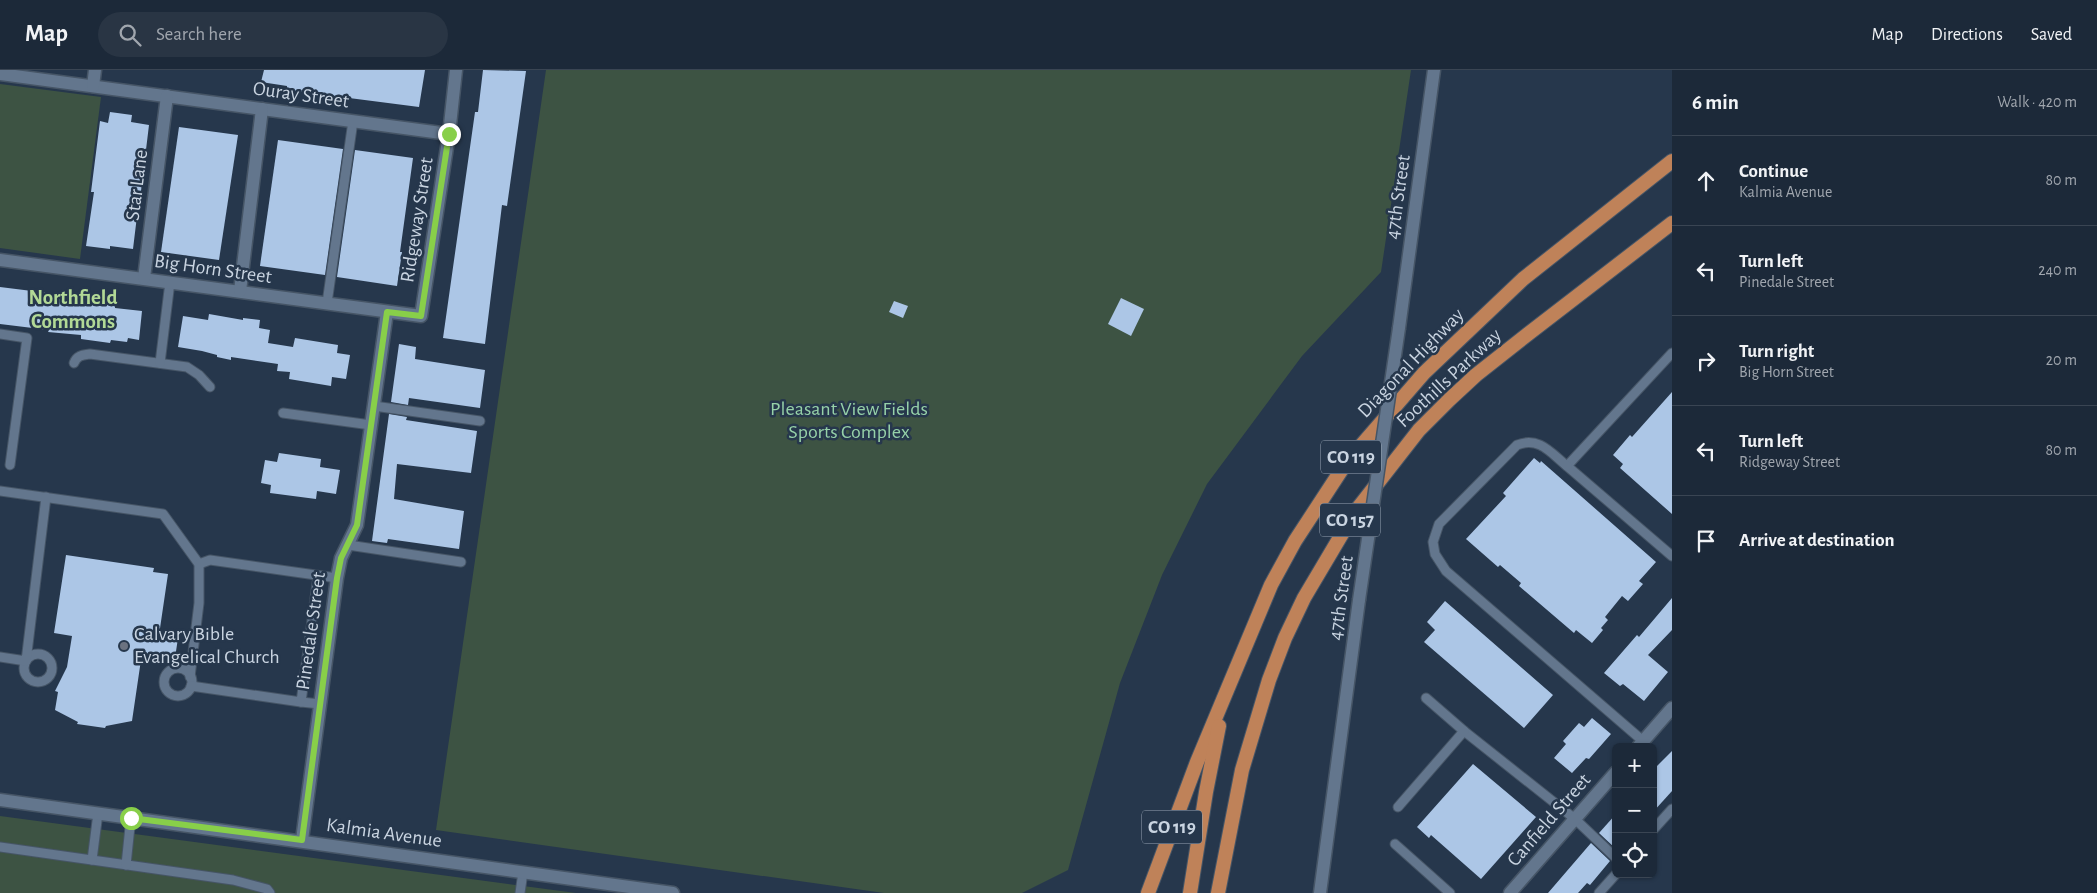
<!DOCTYPE html>
<html lang="en">
<head>
<meta charset="utf-8">
<style>
	:root { --surface:#1c2939; --page:#293544; --text:#f1f3f6; --muted:#a0a6ae; --line:#3a4553 }
	body { margin:0; font-family:"Alegreya Sans",sans-serif; background:var(--page); color:var(--text) }
	.controls { position:absolute; right:15px; bottom:15px; display:grid; overflow:hidden; border-radius:8px; box-shadow:0 1px 4px #0004 }
	.controls button { width:45px; height:45px; display:grid; place-items:center; padding:0; border:0; border-bottom:1px solid var(--line); background:var(--surface); color:var(--text); font:25px sans-serif }
	.stop { position:absolute; width:15px; height:15px; margin:-11px; border:4px solid #88cf49; border-radius:50%; background:#fff }
	.stop.end { background:#88cf49; border-color:#fff; box-shadow:0 1px 5px #0008 }
	.list { margin:0; padding:0; list-style:none }
	h2 { display:flex; justify-content:space-between; align-items:center; height:65px; margin:0; padding:0 20px; font-size:21px }
	h2 small { font-size:16px; font-weight:400; color:var(--muted) }
	.list li { display:grid; grid-template-columns:32px 1fr auto; gap:15px; align-items:center; box-sizing:border-box; height:90px; padding:0 20px; border-top:1px solid var(--line) }
	.list b { display:block; font-size:19px; white-space:nowrap }
	.list p { margin:0; font-size:16px; white-space:nowrap; color:var(--muted) }
	.list em { font-size:16px; font-style:normal; color:var(--muted) }
	.icon { flex:none; width:28px; height:28px; fill:none; stroke:currentColor; stroke-width:2; stroke-linecap:round; stroke-linejoin:round }
	.map { position:relative; flex:none; width:1672px; height:823px; overflow:hidden }
	header { display:flex; align-items:center; gap:30px; box-sizing:border-box; height:70px; padding:0 25px; background:var(--surface); border-bottom:1px solid var(--line) }
	header strong { font-size:24px }
	nav { display:flex; gap:28px; margin-inline-start:auto; font-size:18px }
	.search { width:350px; height:45px; background:var(--page); display:flex; align-items:center; gap:12px; box-sizing:border-box; padding:0 18px; border-radius:28px; color:var(--muted); font-size:19px }
	main { display:flex }
	aside { flex:1; background:var(--surface) }
	.map>svg:first-child { display:block }
</style>
</head>
<body>
<header>
<strong>Map</strong>
<div class="search"><svg class="icon" aria-label="search" viewBox="0 0 24 24"><circle cx="10" cy="10" r="6"/><path d="M15 15l6 6"/></svg>Search here</div>
<nav><a>Map</a><a>Directions</a><a>Saved</a></nav>
</header>
<main>
<div class="map">
<svg width="1672" height="823" viewBox="0 0 1672 823">
	<rect width="100%" height="100%" fill="#26374c"/>
	<g fill="#3d5343">
		<polygon points="546,0 1411,0 1381,202 1302,286 1207,414 1162,505 1120,613 1068,800 1022,823 884,823 436,760"/>
		<polygon points="0,14 101,27 80,189 0,178"/>
		<polygon points="0,746 576,823 0,823"/>
	</g>
	<g fill="#acc6e6">
		<polygon points="264,0 425,0 419,37 287,20 287,16 261,12"/>
		<polygon points="483,0 526,1 507,136 502,135 485,274 443,268 475,42 478,42"/>
		<polygon points="110,42 132,45 131,52 149,55 141,121 134,120 131,145 137,146 133,179 110,176 110,179 86,176 94,122 91,122 100,51 108,53"/>
		<polygon points="179,57 238,65 219,190 161,182"/>
		<polygon points="278,70 343,79 325,205 260,196"/>
		<polygon points="355,80 413,88 400,182 402,182 397,216 337,207"/>
		<polygon points="0,217 56,224 69,224 69,229 115,235 115,238 142,241 139,270 128,268 127,272 111,270 110,273 81,269 81,265 48,262 49,260 0,254"/>
		<polygon points="1121,228 1144,239 1131,266 1108,254"/>
		<polygon points="894,231 908,236 903,248 889,242"/>
		<polygon points="209,244 243,250 243,248 260,250 259,258 270,260 268,273 293,277 295,268 338,275 337,283 350,285 346,309 332,307 331,316 289,309 290,302 277,301 278,294 231,287 231,290 217,287 217,285 202,281 178,277 183,246 208,250"/>
		<polygon points="399,274 416,277 415,289 485,300 480,338 409,328 408,335 391,332"/>
		<polygon points="1672,322 1672,444 1620,398 1623,394 1613,385 1630,365 1632,367"/>
		<polygon points="389,344 407,347 406,350 477,361 471,403 397,394 394,429 464,441 459,479 388,469 387,473 372,471"/>
		<polygon points="279,383 321,389 320,397 340,400 336,424 317,421 316,429 270,423 271,415 261,413 265,390 277,392"/>
		<polygon points="1534,388 1540,393 1541,391 1656,492 1639,511 1643,514 1628,531 1622,526 1605,547 1608,550 1601,558 1603,560 1592,573 1576,560 1574,563 1519,516 1521,513 1500,495 1498,497 1466,469 1506,426 1503,423"/>
		<polygon points="66,485 154,498 153,502 168,504 159,565 178,568 175,588 142,583 132,651 106,656 105,658 77,654 78,652 55,640 58,622 55,621 67,597 72,566 54,563"/>
		<polygon points="1672,528 1672,560 1648,585 1668,602 1644,631 1623,614 1620,616 1604,603 1637,565 1639,567"/>
		<polygon points="1445,531 1553,625 1524,658 1424,572 1435,560 1427,552"/>
		<polygon points="1592,648 1611,664 1589,689 1586,688 1572,703 1554,688 1566,674 1563,671 1579,653 1584,657"/>
		<polygon points="1672,681 1672,721 1653,742 1653,700"/>
		<polygon points="1473,694 1536,747 1481,809 1431,765 1429,768 1417,757"/>
		<polygon points="1616,744 1616,779 1599,763"/>
		<polygon points="1591,773 1610,791 1590,815 1587,813 1578,823 1548,823"/>
	</g>
	<g fill="none" stroke-linecap="round" stroke-linejoin="round">
		<g stroke="#465566" stroke-width="11">
			<g id="service">
				<polyline points="327,233 353,51"/>
				<polyline points="0,264 27,268 10,395"/>
				<polyline points="1672,283 1567,396 1672,486"/>
				<path d="M74,293C77,285 83,285 90,284L187,297L199,305L210,317"/>
				<polyline points="160,293 170,212"/>
				<polyline points="374,336 480,351"/>
				<polyline points="283,343 371,355"/>
				<path d="M1567,396C1551,383 1539,366 1517,375L1439,454L1433,472L1435,484L1446,501L1643,671"/>
				<polyline points="0,421 163,444 199,494 199,533 190,607"/>
				<polyline points="348,475 461,492"/>
				<polyline points="199,494 210,490 337,508"/>
				<circle cx="38" cy="598" r="14"/>
				<polyline points="0,587 26,591 46,427"/>
				<circle cx="178" cy="612" r="14"/>
				<polyline points="191,616 301,632 318,506"/>
				<polyline points="1426,628 1464,661 1575,749 1616,788"/>
				<polyline points="301,632 320,634"/>
				<polyline points="1398,737 1464,661"/>
				<polyline points="1653,760 1672,739"/>
				<polyline points="1395,774 1450,823"/>
				<polyline points="0,777 233,810 267,819 270,823"/>
				<polyline points="92,790 98,743"/>
				<polyline points="126,795 131,747"/>
				<polyline points="520,823 523,802"/>
				<polyline points="1599,823 1616,804"/>
			</g>
		</g>
		<g stroke="#465566" stroke-width="15">
			<g id="minor">
				<polyline points="0,4 449,64"/>
				<polyline points="93,16 95,0"/>
				<polyline points="0,190 421,246 449,64 456,0"/>
				<polyline points="144,208 167,26"/>
				<polyline points="240,221 262,39"/>
				<polyline points="1638,677 1672,638"/>
				<polyline points="0,730 673,823"/>
				<polyline points="302,770 337,508 341,488 357,455 387,242"/>
				<polyline points="1510,823 1616,702"/>
			</g>
		</g>
		<g stroke="#465566" stroke-width="15">
			<g id="tertiary">
				<polyline points="1399,258 1434,0"/>
				<polyline points="1320,823 1359,530"/>
			</g>
		</g>
		<g stroke="#465566" stroke-width="16">
			<g id="trunk">
				<polyline points="1148,823 1197,692 1271,515 1295,471 1346,393 1424,303 1523,209 1672,91"/>
				<polyline points="1190,823 1206,722 1219,656"/>
				<polyline points="1218,823 1242,700 1269,610 1285,568 1304,528 1355,442 1419,360 1449,330 1476,305 1528,264 1672,153"/>
			</g>
		</g>
		<use href="#service" stroke="#63768d" stroke-width="9"/>
		<use href="#minor" stroke="#63768d" stroke-width="12"/>
		<use href="#tertiary" stroke="#63768d" stroke-width="12"/>
		<use href="#trunk" stroke="#bf8259" stroke-width="14"/>
		<g stroke="#465566" stroke-width="15" stroke-linecap="butt">
			<polyline id="tertiary-bridge" points="1359,530 1399,258"/>
		</g>
		<use href="#tertiary-bridge" stroke="#63768d" stroke-width="12"/>
	</g>
	<g fill="none" stroke-linecap="round" stroke-linejoin="round">
		<polyline stroke="#88cf49" stroke-width="6" points="131,748 302,770 337,508 341,488 357,455 387,242 421,246 449,64"/>
	</g>
	<circle fill="#6b7280" stroke="#26374c" stroke-width="2" cx="124" cy="576" r="5"/>
	<g text-anchor="middle" dominant-baseline="central" stroke-width="5" stroke-linejoin="round" paint-order="stroke">
		<g fill="#26374c" stroke="#98a5b4" stroke-width="1">
			<rect x="1321" y="370.5" width="60" height="33" rx="4"/>
			<rect x="1320" y="433.5" width="60" height="33" rx="4"/>
			<rect x="1142" y="740.5" width="60" height="33" rx="4"/>
		</g>
		<g font-size="19" font-weight="bold" fill="#c9d4e1">
			<text x="1351" y="387">CO 119</text>
			<text x="1350" y="450">CO 157</text>
			<text x="1172" y="757">CO 119</text>
		</g>
		<g font-size="20" fill="#c9d4e1" stroke="#26374c">
			<text transform="translate(301 25) rotate(8)">Ouray Street</text>
			<text transform="translate(137 115) rotate(-83)">Star Lane</text>
			<text transform="translate(1398 127) rotate(-82)">47th Street</text>
			<text transform="translate(417 150) rotate(-81)">Ridgeway Street</text>
			<text transform="translate(213 199) rotate(8)">Big Horn Street</text>
			<text transform="translate(1411 293) rotate(-46)">Diagonal Highway</text>
			<text transform="translate(1449 308) rotate(-43)">Foothills Parkway</text>
			<text transform="translate(1341 528) rotate(-82)">47th Street</text>
			<text transform="translate(311 561) rotate(-82)">Pinedale Street</text>
			<text transform="translate(1549 750) rotate(-49)">Canfield Street</text>
			<text transform="translate(384 763) rotate(8)">Kalmia Avenue</text>
		</g>
		<g font-size="20" fill="#96d1a8" stroke="#26374c">
			<text x="849" y="339">Pleasant View Fields<tspan x="849" dy="23">Sports Complex</tspan></text>
		</g>
		<g font-size="20" fill="#c9d4e1" stroke="#26374c" text-anchor="start">
			<text x="134" y="564">Calvary Bible<tspan x="134" dy="23">Evangelical Church</tspan></text>
		</g>
		<g font-size="21" font-weight="bold" fill="#b2d996" stroke="#26374c">
			<text x="73" y="227">Northfield<tspan x="73" dy="24">Commons</tspan></text>
		</g>
	</g>
</svg>
<div class="controls">
<button>+</button>
<button>−</button>
<button><svg class="icon" aria-label="locate" viewBox="0 0 24 24"><circle cx="12" cy="12" r="6"/><path d="M12 2v4M12 18v4M2 12h4M18 12h4"/></svg></button>
</div>
<div class="stop" style="left:131px;top:748px"></div>
<div class="stop end" style="left:449px;top:64px"></div>
</div>
<aside>
<h2>6 min<small>Walk · 420 m</small></h2>
<ul class="list">
<li><svg class="icon" aria-label="ahead" viewBox="0 0 24 24"><path d="M12 20V5M6 11l6-6 6 6"/></svg><div><b>Continue</b><p>Kalmia Avenue</p></div><em>80 m</em></li>
<li><svg class="icon" aria-label="left" viewBox="0 0 24 24"><path d="M17 20v-9H6M10 6l-5 5 5 5"/></svg><div><b>Turn left</b><p>Pinedale Street</p></div><em>240 m</em></li>
<li><svg class="icon" aria-label="right" viewBox="0 0 24 24"><path d="M7 20v-9h11M14 6l5 5-5 5"/></svg><div><b>Turn right</b><p>Big Horn Street</p></div><em>20 m</em></li>
<li><svg class="icon" aria-label="left" viewBox="0 0 24 24"><path d="M17 20v-9H6M10 6l-5 5 5 5"/></svg><div><b>Turn left</b><p>Ridgeway Street</p></div><em>80 m</em></li>
<li><svg class="icon" aria-label="arrive" viewBox="0 0 24 24"><path d="M6 21V4h12l-3 4 3 4H6"/></svg><div><b>Arrive at destination</b></div></li>
</ul>
</aside>
</main>
</body>
</html>
